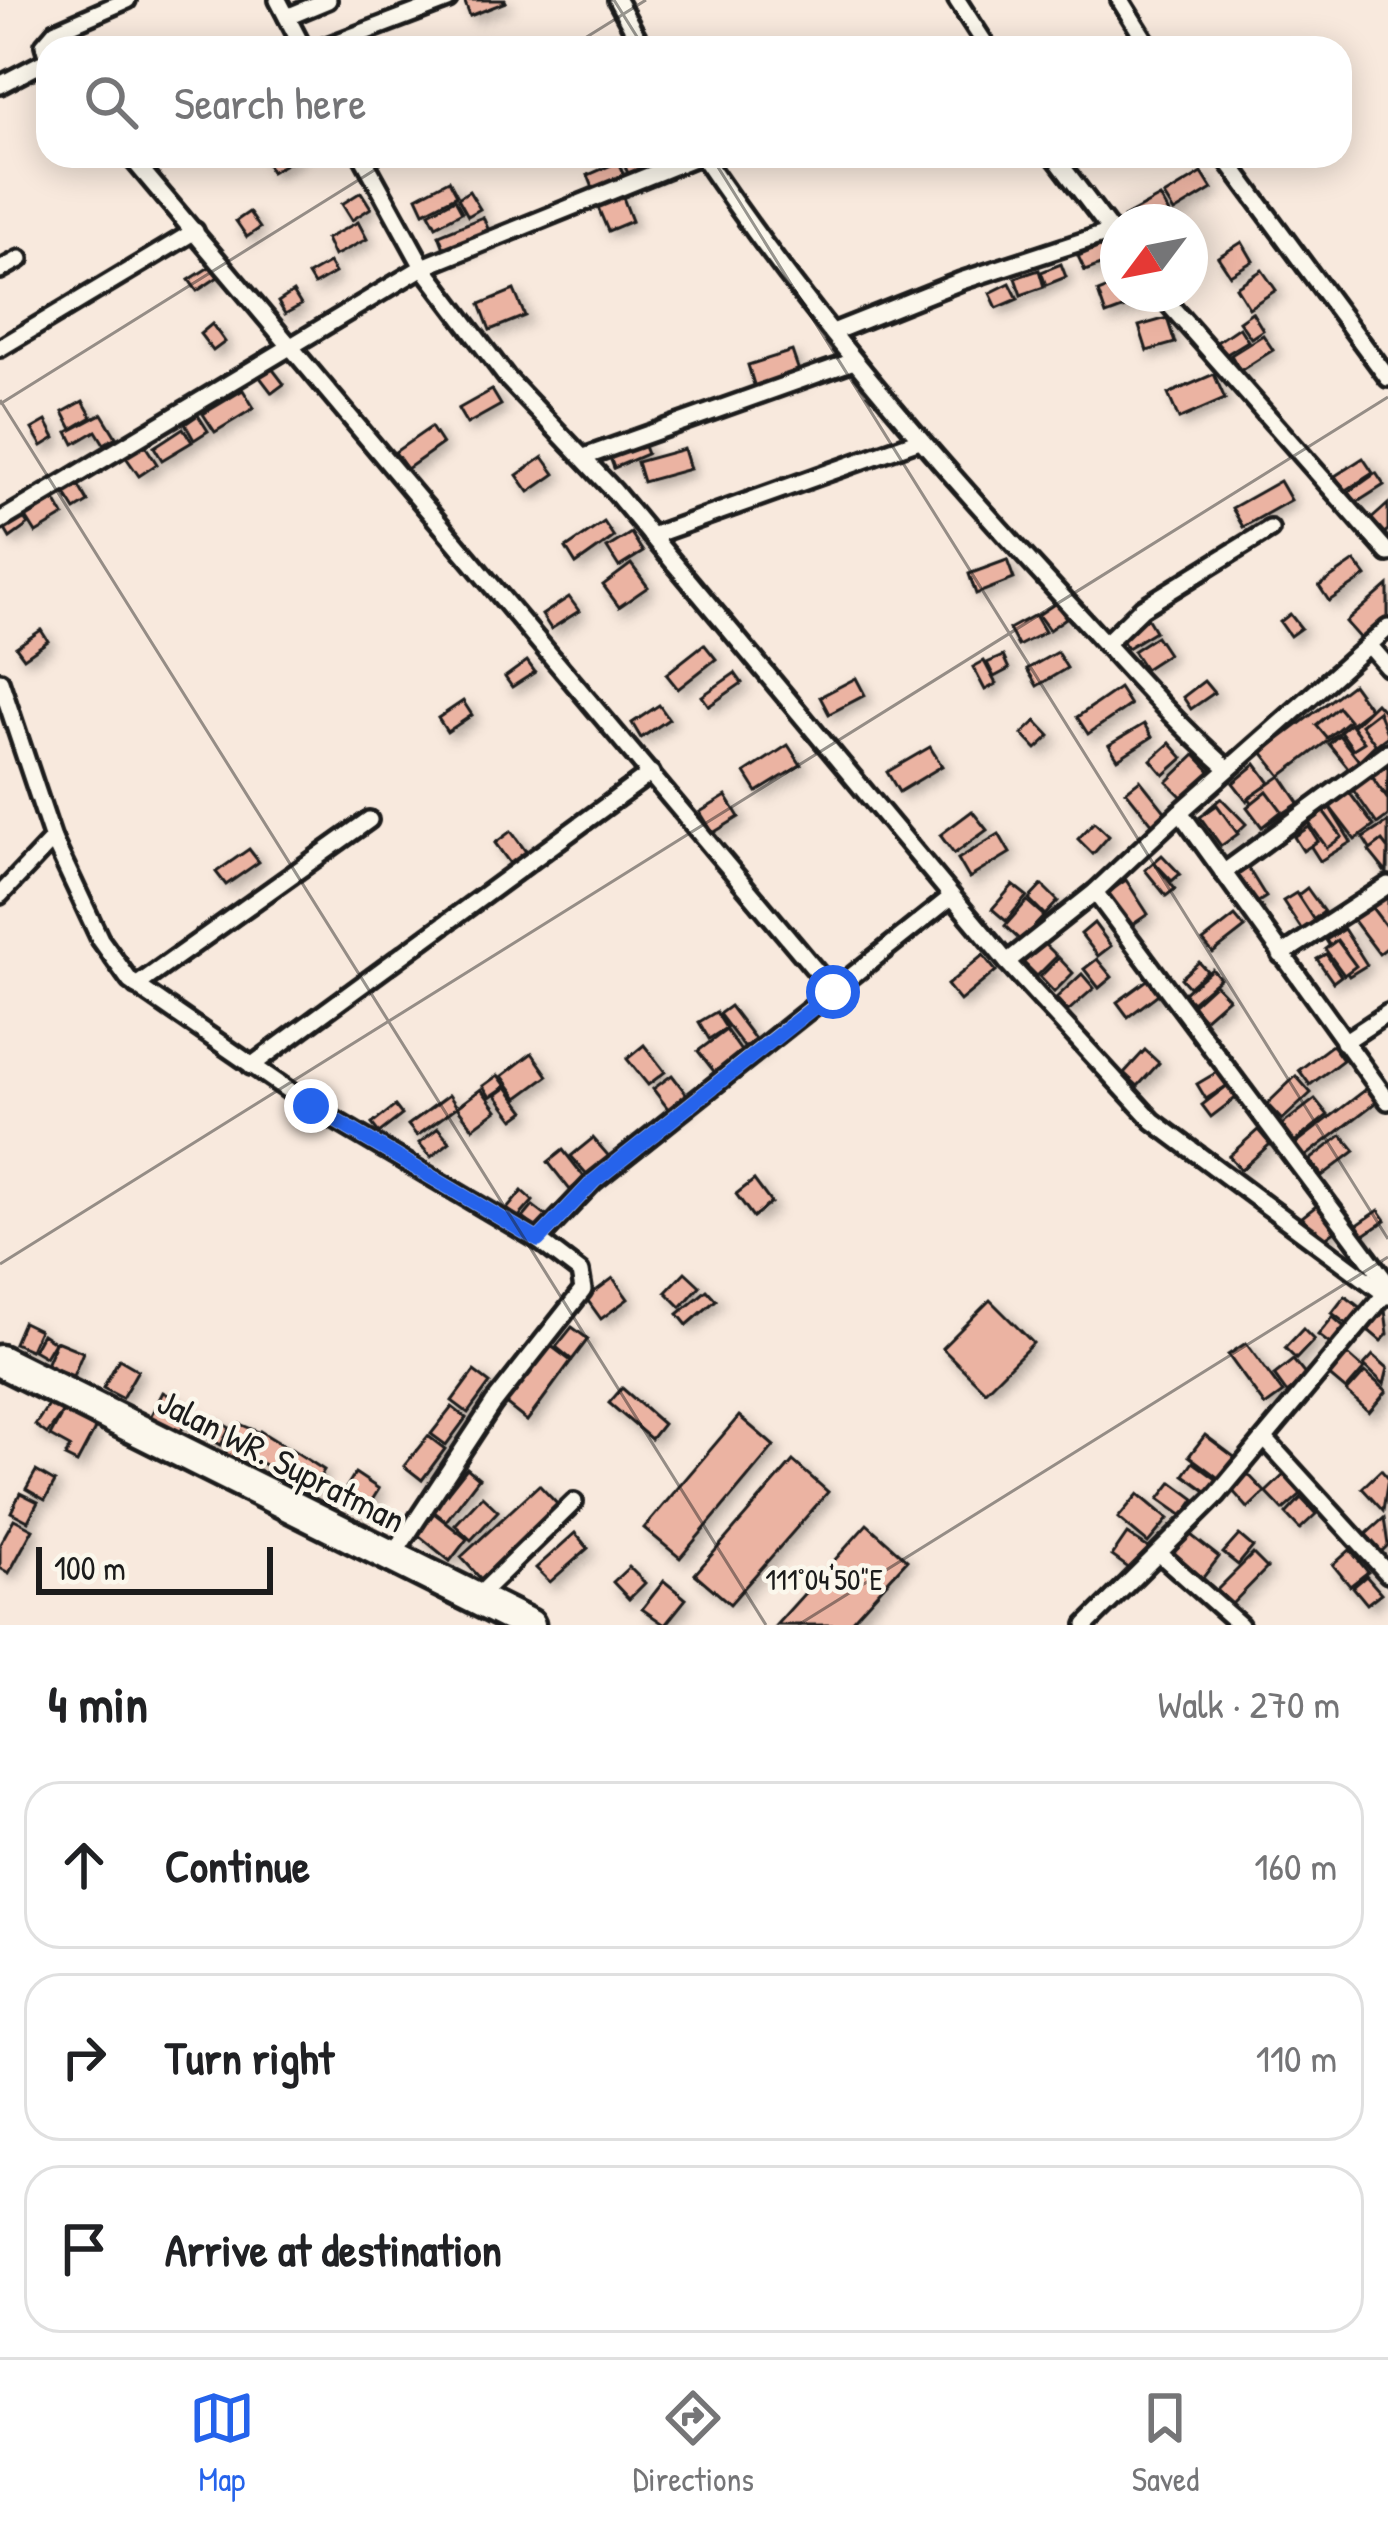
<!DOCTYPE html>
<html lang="en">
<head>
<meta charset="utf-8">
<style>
	:root { --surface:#fff; --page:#f2f2f2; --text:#202124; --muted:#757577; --line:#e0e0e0; --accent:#2563eb }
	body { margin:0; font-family:"Patrick Hand",sans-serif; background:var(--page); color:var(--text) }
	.compass { position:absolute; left:1100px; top:204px; width:108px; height:108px; border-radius:50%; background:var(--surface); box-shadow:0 6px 30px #0003; rotate:238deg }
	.scale { position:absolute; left:36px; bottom:30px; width:237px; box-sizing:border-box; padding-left:12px; border:6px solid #1c1c1c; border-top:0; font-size:33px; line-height:42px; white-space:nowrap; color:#1c1c1c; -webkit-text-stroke:9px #fbf7ec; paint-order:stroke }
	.stop { position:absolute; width:36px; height:36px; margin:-27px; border:9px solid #2563eb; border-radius:50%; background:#fff }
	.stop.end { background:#2563eb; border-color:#fff; box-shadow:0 3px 12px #0008 }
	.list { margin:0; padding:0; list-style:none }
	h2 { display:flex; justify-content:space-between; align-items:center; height:156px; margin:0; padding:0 48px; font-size:51px }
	h2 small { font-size:39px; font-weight:400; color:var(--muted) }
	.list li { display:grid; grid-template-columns:78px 1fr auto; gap:36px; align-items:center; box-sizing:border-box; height:168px; margin:0 24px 24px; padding:0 24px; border:3px solid var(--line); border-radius:36px }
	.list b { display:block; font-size:45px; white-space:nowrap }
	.list em { font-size:39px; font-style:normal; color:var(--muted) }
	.icon { flex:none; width:66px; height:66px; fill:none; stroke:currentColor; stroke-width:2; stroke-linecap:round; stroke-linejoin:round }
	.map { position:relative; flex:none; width:1388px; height:1625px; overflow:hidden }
	.search { position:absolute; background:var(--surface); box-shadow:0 6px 30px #0003; left:36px; right:36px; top:36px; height:132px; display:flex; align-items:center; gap:30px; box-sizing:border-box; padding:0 42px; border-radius:36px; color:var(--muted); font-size:45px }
	.sheet { height:732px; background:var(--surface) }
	nav { display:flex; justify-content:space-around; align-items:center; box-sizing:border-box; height:168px; border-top:3px solid var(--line); background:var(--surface); font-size:33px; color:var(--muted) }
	nav a { display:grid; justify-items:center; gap:6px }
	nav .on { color:var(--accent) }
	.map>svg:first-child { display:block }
</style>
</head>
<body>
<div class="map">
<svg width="1388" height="1625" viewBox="0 0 1388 1625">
	<defs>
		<filter id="shadow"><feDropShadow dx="5.5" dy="5.5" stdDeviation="6" flood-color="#0004"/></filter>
	</defs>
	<rect width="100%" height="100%" fill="#f8e9dd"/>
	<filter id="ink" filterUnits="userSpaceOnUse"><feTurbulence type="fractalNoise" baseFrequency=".00833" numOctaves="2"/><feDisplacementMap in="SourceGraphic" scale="24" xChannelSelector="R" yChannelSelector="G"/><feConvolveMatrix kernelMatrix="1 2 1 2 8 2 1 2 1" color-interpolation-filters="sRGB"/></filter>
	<g filter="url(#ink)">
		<g fill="#ebb3a2" stroke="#1c1c1c" stroke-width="3" filter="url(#shadow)">
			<polygon points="464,0 505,0 506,2 470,16"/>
			<polygon points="263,156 300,156 271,172"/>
			<polygon points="637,156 659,156 664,168 632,182 623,162"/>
			<polygon points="618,162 628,185 597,198 588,175"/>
			<polygon points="1202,173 1212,189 1174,212 1164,196"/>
			<polygon points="449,180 457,195 424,212 417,197"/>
			<polygon points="469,191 480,209 468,216 458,198"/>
			<polygon points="361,192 371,208 352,220 342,204"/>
			<polygon points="622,195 632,221 608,231 597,205"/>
			<polygon points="1160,197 1171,217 1126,222 1124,217"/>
			<polygon points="455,199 462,212 436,226 429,213"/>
			<polygon points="249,212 260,228 247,237 236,221"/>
			<polygon points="483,217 492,238 447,256 439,235"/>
			<polygon points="358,222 367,239 334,256 326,239"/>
			<polygon points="1242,242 1253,261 1230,275 1218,257"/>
			<polygon points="1107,244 1113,260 1085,271 1078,256"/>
			<polygon points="329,263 335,273 314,285 308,275"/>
			<polygon points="1061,264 1066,277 1046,285 1041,272"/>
			<polygon points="211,266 218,277 197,291 189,280"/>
			<polygon points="1039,270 1044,287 1021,295 1015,278"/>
			<polygon points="1262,270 1276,290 1249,308 1236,287"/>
			<polygon points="1010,283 1018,299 997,308 990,293"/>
			<polygon points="1118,284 1118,294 1138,294 1141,302 1106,315 1098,292"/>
			<polygon points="514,290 525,316 490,330 480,304"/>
			<polygon points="293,292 301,305 285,314 278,302"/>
			<polygon points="1252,312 1263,330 1251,338 1239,321"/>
			<polygon points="1167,318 1175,343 1147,351 1139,326"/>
			<polygon points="212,324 225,342 213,351 200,334"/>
			<polygon points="1239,327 1248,341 1222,357 1214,344"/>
			<polygon points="1263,335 1273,350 1240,371 1231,355"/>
			<polygon points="792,351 801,377 756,391 748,365"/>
			<polygon points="271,367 284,384 272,393 259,376"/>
			<polygon points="1214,374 1225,399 1179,419 1168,394"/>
			<polygon points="243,390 254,408 215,432 203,414"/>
			<polygon points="492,390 501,405 467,424 458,409"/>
			<polygon points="83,401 92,417 72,429 63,412"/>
			<polygon points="102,414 116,437 104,444 96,431 74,444 68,432"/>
			<polygon points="198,415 208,431 194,440 185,424"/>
			<polygon points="46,421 55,438 42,446 32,429"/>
			<polygon points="431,427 442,444 407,469 395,452"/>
			<polygon points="183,428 192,442 162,460 154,447"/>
			<polygon points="641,439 647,454 614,468 608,452"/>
			<polygon points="144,444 157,464 139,476 125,456"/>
			<polygon points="684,449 690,469 643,482 637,462"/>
			<polygon points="543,457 555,474 529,492 517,475"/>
			<polygon points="1363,458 1373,473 1345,491 1335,476"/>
			<polygon points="1376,473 1384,485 1356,503 1349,492"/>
			<polygon points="1280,481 1291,500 1243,527 1232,508"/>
			<polygon points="77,483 88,502 75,510 63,491"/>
			<polygon points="55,500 64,516 36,533 26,517"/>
			<polygon points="1388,504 1388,530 1381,536 1368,522"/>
			<polygon points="22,516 28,525 10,538 4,528"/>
			<polygon points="604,522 614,537 576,564 566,548"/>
			<polygon points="631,533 643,552 619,567 607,548"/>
			<polygon points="1007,560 1014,579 976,594 969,574"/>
			<polygon points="1355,561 1366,576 1329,601 1319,586"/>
			<polygon points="631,564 648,587 619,607 603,585"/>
			<polygon points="1388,585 1388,619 1363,641 1346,622"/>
			<polygon points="569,597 579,611 551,629 542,615"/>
			<polygon points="1056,603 1066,618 1049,630 1038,615"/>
			<polygon points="1290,614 1301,628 1290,636 1280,622"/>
			<polygon points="1035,615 1045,632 1018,646 1009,629"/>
			<polygon points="1146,616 1155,631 1127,648 1118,633"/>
			<polygon points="41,630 48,641 24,658 16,647"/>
			<polygon points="1156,636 1168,654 1145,669 1133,651"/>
			<polygon points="704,644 716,659 678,689 666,674"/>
			<polygon points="1057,652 1067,668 1037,686 1027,669"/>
			<polygon points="1003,656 1009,669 994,677 987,663"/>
			<polygon points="527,661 535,672 512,687 505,677"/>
			<polygon points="984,661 996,684 985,690 973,667"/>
			<polygon points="735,673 742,683 709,706 702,696"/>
			<polygon points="856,678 865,695 829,714 820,697"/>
			<polygon points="1204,681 1214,693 1191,709 1183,697"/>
			<polygon points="1352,684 1370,709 1281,776 1262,752"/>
			<polygon points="1119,688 1130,705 1088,734 1077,717"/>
			<polygon points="463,701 472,715 447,732 438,718"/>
			<polygon points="1376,703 1388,716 1388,732 1352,767 1332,746"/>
			<polygon points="659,705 669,719 641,738 632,723"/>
			<polygon points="1338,707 1349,720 1327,738 1316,725"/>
			<polygon points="1378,711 1388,736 1376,745 1361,724"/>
			<polygon points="1036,721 1050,736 1036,749 1022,734"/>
			<polygon points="1350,723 1364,742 1353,749 1340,731"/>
			<polygon points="1144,724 1152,737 1118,759 1109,745"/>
			<polygon points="1339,735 1360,762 1350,770 1329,744"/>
			<polygon points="1170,743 1183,758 1164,775 1151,760"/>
			<polygon points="788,745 801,765 757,792 745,773"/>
			<polygon points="930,747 942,766 899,792 887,772"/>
			<polygon points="1195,755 1213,774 1186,801 1167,782"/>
			<polygon points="1388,760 1388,805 1379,813 1357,785"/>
			<polygon points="1256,764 1270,783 1247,801 1233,783"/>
			<polygon points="1385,765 1388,769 1387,797 1371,775"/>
			<polygon points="1370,774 1388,800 1388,816 1377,824 1351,787"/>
			<polygon points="1281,776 1299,803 1267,824 1249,798"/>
			<polygon points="1140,780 1167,814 1153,825 1126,791"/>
			<polygon points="1267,791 1282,811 1262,827 1247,807"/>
			<polygon points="1349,792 1374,826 1355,840 1329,806"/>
			<polygon points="726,796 739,817 713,833 700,812"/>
			<polygon points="1221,798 1246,824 1230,839 1205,812"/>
			<polygon points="1217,805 1238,834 1221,846 1200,817"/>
			<polygon points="1330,808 1351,842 1320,861 1299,828"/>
			<polygon points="972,811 987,830 954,854 940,835"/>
			<polygon points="1324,812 1342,837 1327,848 1309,823"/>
			<polygon points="1094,822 1109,836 1093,854 1078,839"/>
			<polygon points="1388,822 1388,868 1384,871 1363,838"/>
			<polygon points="1309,827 1318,841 1303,851 1294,837"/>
			<polygon points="511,831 527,853 511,865 495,843"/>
			<polygon points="999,834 1010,853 969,878 958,859"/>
			<polygon points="1382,841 1388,849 1387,873 1369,851"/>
			<polygon points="249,849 259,862 226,885 216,872"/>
			<polygon points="1162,855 1180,874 1172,881 1154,862"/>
			<polygon points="1154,862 1175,889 1166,896 1145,870"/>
			<polygon points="1248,868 1266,897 1252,906 1234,877"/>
			<polygon points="1126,880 1148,914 1129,927 1107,893"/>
			<polygon points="1013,885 1027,896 1006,921 992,909"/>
			<polygon points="1042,885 1058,901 1045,915 1029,899"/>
			<polygon points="1307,888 1324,912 1307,924 1290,901"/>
			<polygon points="1296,893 1315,922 1302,930 1283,901"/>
			<polygon points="1388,894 1388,943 1377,950 1355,914"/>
			<polygon points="1027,901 1044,916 1021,941 1005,926"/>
			<polygon points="1370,905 1388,929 1388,947 1379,954 1352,918"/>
			<polygon points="1235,916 1245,928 1213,953 1203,941"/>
			<polygon points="1094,923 1111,946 1098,956 1081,934"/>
			<polygon points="1344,929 1367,965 1349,976 1326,940"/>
			<polygon points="1041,940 1057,956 1037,976 1021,960"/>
			<polygon points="1337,940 1356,966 1344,975 1325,949"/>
			<polygon points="1326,954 1341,976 1333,982 1317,959"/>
			<polygon points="983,955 996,971 960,1001 947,985"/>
			<polygon points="1059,958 1073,973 1054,992 1040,977"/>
			<polygon points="1097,959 1112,977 1099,988 1084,969"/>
			<polygon points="1199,962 1207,971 1189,987 1181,978"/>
			<polygon points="1212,969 1220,978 1192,1002 1184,993"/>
			<polygon points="1082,974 1094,988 1068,1011 1056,998"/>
			<polygon points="1150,978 1161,992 1128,1017 1117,1002"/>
			<polygon points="1215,984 1228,998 1204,1019 1192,1005"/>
			<polygon points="730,1006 761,1047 750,1055 719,1014"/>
			<polygon points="716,1012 726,1028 709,1039 699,1022"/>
			<polygon points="726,1030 743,1054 716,1074 698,1051"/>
			<polygon points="644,1045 665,1072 648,1085 627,1059"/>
			<polygon points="1332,1045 1343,1060 1310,1085 1299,1070"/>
			<polygon points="1145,1050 1159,1063 1138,1086 1124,1073"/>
			<polygon points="532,1053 548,1076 518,1098 502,1076"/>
			<polygon points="1219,1071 1228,1085 1206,1099 1197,1084"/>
			<polygon points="498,1075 506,1086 490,1097 483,1086"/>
			<polygon points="672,1075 691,1100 672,1114 653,1089"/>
			<polygon points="1296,1076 1311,1093 1282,1120 1267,1104"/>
			<polygon points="1228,1085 1237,1097 1211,1117 1202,1105"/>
			<polygon points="507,1087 525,1111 514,1119 496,1095"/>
			<polygon points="1369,1087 1379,1100 1301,1160 1291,1147"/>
			<polygon points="481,1089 497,1110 473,1128 457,1107"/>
			<polygon points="449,1095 457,1107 417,1136 408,1125"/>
			<polygon points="1315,1099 1328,1115 1292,1144 1279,1127"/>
			<polygon points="395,1106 402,1115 379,1133 372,1124"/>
			<polygon points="438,1128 450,1142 431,1157 419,1143"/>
			<polygon points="1258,1130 1270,1144 1241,1170 1229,1156"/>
			<polygon points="1342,1135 1355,1151 1322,1176 1310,1160"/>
			<polygon points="593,1138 613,1161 591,1179 571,1156"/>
			<polygon points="563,1150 585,1178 570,1190 548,1162"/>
			<polygon points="754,1180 771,1203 753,1217 736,1194"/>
			<polygon points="522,1191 533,1201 518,1218 507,1209"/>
			<polygon points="1320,1203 1339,1228 1321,1241 1302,1217"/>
			<polygon points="533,1206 550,1219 541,1232 523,1218"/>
			<polygon points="1379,1210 1386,1220 1360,1238 1353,1228"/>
			<polygon points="685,1272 700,1286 681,1307 666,1292"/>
			<polygon points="613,1278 628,1299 601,1319 586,1298"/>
			<polygon points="707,1290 716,1300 687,1325 678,1314"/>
			<polygon points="1345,1296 1362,1309 1349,1326 1332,1313"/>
			<polygon points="990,1300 1033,1343 985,1391 942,1348"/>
			<polygon points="1385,1310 1388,1334 1381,1341 1368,1330"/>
			<polygon points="1333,1317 1348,1330 1334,1347 1318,1335"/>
			<polygon points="23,1322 39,1330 30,1350 14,1343"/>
			<polygon points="572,1327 588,1339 572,1360 556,1347"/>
			<polygon points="1303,1329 1314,1340 1296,1359 1285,1348"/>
			<polygon points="42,1334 54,1342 45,1357 33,1350"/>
			<polygon points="56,1341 83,1352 73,1376 46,1365"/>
			<polygon points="547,1343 571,1361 527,1421 503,1402"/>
			<polygon points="1246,1343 1283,1393 1265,1406 1228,1355"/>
			<polygon points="1345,1352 1364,1369 1346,1390 1327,1374"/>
			<polygon points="1373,1355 1388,1368 1384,1384 1364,1365"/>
			<polygon points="119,1359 138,1370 122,1398 103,1388"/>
			<polygon points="1293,1360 1307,1377 1287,1393 1274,1375"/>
			<polygon points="474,1371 490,1383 468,1413 452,1401"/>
			<polygon points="1365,1372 1387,1391 1369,1412 1347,1392"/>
			<polygon points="622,1388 663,1424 651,1439 609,1403"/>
			<polygon points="163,1392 193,1409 180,1433 150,1417"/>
			<polygon points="51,1401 64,1410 47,1434 35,1425"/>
			<polygon points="452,1407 466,1418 446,1445 431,1434"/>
			<polygon points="64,1410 95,1429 77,1463 65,1457 70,1447 50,1436"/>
			<polygon points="739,1416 774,1446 680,1558 644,1528"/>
			<polygon points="210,1417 230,1428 221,1445 201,1434"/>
			<polygon points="240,1424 256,1431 241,1462 225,1454"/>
			<polygon points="260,1431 286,1447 273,1470 247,1454"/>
			<polygon points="1205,1435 1237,1459 1221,1480 1189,1456"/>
			<polygon points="428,1436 445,1449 422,1480 404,1466"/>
			<polygon points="291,1449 324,1470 309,1495 276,1474"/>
			<polygon points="793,1461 828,1492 730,1604 695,1574"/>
			<polygon points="1193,1462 1219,1481 1210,1494 1184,1475"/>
			<polygon points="467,1468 479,1478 446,1521 433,1511"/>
			<polygon points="1381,1470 1388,1478 1383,1511 1362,1488"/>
			<polygon points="36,1471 55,1482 45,1500 26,1489"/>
			<polygon points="355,1473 379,1489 364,1513 340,1498"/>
			<polygon points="1248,1474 1265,1492 1248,1508 1231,1489"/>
			<polygon points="1284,1475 1301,1494 1283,1510 1266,1492"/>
			<polygon points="1172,1482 1195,1499 1183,1516 1159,1499"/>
			<polygon points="539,1485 559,1506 481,1579 461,1557"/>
			<polygon points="20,1493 38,1502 28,1521 11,1512"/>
			<polygon points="1138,1494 1168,1519 1148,1543 1118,1518"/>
			<polygon points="482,1496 498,1511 471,1540 455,1525"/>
			<polygon points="1301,1498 1316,1514 1300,1529 1286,1514"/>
			<polygon points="434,1513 467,1539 450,1561 417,1534"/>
			<polygon points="1384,1518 1388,1545 1381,1552 1365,1535"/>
			<polygon points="14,1519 33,1529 9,1573 0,1568 0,1544"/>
			<polygon points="867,1524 907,1560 848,1625 776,1625"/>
			<polygon points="1187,1532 1219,1557 1202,1579 1169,1553"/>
			<polygon points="575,1533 588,1548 550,1582 536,1568"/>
			<polygon points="1127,1534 1150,1549 1134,1572 1112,1556"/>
			<polygon points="1239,1535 1253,1547 1238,1565 1223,1553"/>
			<polygon points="1350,1550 1368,1572 1350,1586 1333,1565"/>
			<polygon points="1253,1554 1267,1568 1232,1604 1217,1590"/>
			<polygon points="629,1567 645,1583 629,1599 613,1582"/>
			<polygon points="1366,1576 1381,1593 1367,1604 1353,1587"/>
			<polygon points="664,1581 686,1599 665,1625 642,1609"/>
		</g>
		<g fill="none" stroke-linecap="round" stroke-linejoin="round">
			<g stroke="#1c1c1c" stroke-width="24">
				<g id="street">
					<polyline points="278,0 303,48"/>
					<polyline points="617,0 643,48"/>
					<polyline points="957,0 988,48"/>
					<polyline points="1120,0 1150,48"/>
					<polyline points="287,17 328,0"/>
					<polyline points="322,48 448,0"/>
					<polyline points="48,59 44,45 56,31 127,0"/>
					<polyline points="0,85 48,60"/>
					<polyline points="130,156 833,991"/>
					<polyline points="362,156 423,267 507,378 614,491 1007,962 1153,1121 1388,1296"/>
					<path d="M702,156C807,312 928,452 1055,589C1112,650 1164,712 1226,767"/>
					<polyline points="1054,156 1118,240"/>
					<polyline points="1224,156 1388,378"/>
					<polyline points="0,270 20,259"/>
					<polyline points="1160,294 1388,553"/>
					<polyline points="833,332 961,281 1111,232"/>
					<polyline points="0,348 195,231"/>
					<polyline points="584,457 854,361"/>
					<polyline points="0,521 423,267 698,156"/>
					<polyline points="651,536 917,441"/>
					<polyline points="1388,628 1180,812 1388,1101"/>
					<polyline points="1105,644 1142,608 1270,529"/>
					<polyline points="1369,645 1388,667"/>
					<polyline points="0,681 53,839 0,895"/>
					<polyline points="53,839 100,939 130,981 311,1106 538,1240"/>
					<polyline points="1223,873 1388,752"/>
					<polyline points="1095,892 1387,1283"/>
					<polyline points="1281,955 1388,885"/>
					<polyline points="1007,962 1095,892 1180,812"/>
					<polyline points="136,986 369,820"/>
					<polyline points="1344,1042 1388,1013"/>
					<polyline points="251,1066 651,773"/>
					<polyline points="1266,1440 1388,1574"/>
					<polyline points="1161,1555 1240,1625"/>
					<polyline points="391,1559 493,1404 583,1290 580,1272 538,1240 594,1181 950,898"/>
					<polyline points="475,1599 574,1502"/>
					<polyline points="1086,1625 1217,1495 1385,1294"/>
				</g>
			</g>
			<g stroke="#1c1c1c" stroke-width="39">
				<polyline id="highway" points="0,1361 529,1625"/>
			</g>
			<use href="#street" stroke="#fbf7ec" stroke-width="15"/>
			<use href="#highway" stroke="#fbf7ec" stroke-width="30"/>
		</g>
	</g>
	<g fill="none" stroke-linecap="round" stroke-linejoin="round" filter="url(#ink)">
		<polyline stroke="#2563eb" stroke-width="15" points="311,1106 538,1240 594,1181 833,992"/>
	</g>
	<path fill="none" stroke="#1c1c1c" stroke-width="3" stroke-opacity="0.45" d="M614,0L644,48M569,48L646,0M711,156L1388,1239M0,400L766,1625M0,404L397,156M0,1264L1388,397M798,1625L1388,1257"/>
	<g text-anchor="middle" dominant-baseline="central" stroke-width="9" stroke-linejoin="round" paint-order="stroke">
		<g font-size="36" fill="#1c1c1c" stroke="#fbf7ec">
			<text transform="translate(282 1460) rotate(27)">Jalan WR. Supratman</text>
		</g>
	</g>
	<g font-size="30" text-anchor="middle" fill="#1c1c1c" stroke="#fbf7ec" stroke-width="9" stroke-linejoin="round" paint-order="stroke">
		<text x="824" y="1590">111°04'50"E</text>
	</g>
</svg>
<svg class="compass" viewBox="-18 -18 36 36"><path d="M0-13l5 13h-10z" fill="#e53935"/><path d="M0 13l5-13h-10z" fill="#757577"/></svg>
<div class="scale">100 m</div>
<div class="stop" style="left:833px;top:992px"></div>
<div class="stop end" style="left:311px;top:1106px"></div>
<div class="search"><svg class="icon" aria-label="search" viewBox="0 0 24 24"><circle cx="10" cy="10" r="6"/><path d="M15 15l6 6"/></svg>Search here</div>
</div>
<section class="sheet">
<h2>4 min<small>Walk · 270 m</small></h2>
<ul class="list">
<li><svg class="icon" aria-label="ahead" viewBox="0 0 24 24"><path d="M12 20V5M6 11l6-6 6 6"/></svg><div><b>Continue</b></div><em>160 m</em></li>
<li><svg class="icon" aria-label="right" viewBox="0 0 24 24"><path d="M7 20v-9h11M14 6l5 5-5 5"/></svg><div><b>Turn right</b></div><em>110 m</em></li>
<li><svg class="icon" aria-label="arrive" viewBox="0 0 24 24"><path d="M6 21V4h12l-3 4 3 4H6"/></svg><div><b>Arrive at destination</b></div></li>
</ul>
</section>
<nav>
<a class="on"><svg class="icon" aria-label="map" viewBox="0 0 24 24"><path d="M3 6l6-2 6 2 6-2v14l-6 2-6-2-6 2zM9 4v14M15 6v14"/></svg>Map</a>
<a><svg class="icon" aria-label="directions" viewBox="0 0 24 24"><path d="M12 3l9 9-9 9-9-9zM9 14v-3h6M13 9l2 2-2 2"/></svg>Directions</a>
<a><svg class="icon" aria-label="saved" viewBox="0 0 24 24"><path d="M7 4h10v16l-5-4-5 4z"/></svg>Saved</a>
</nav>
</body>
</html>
